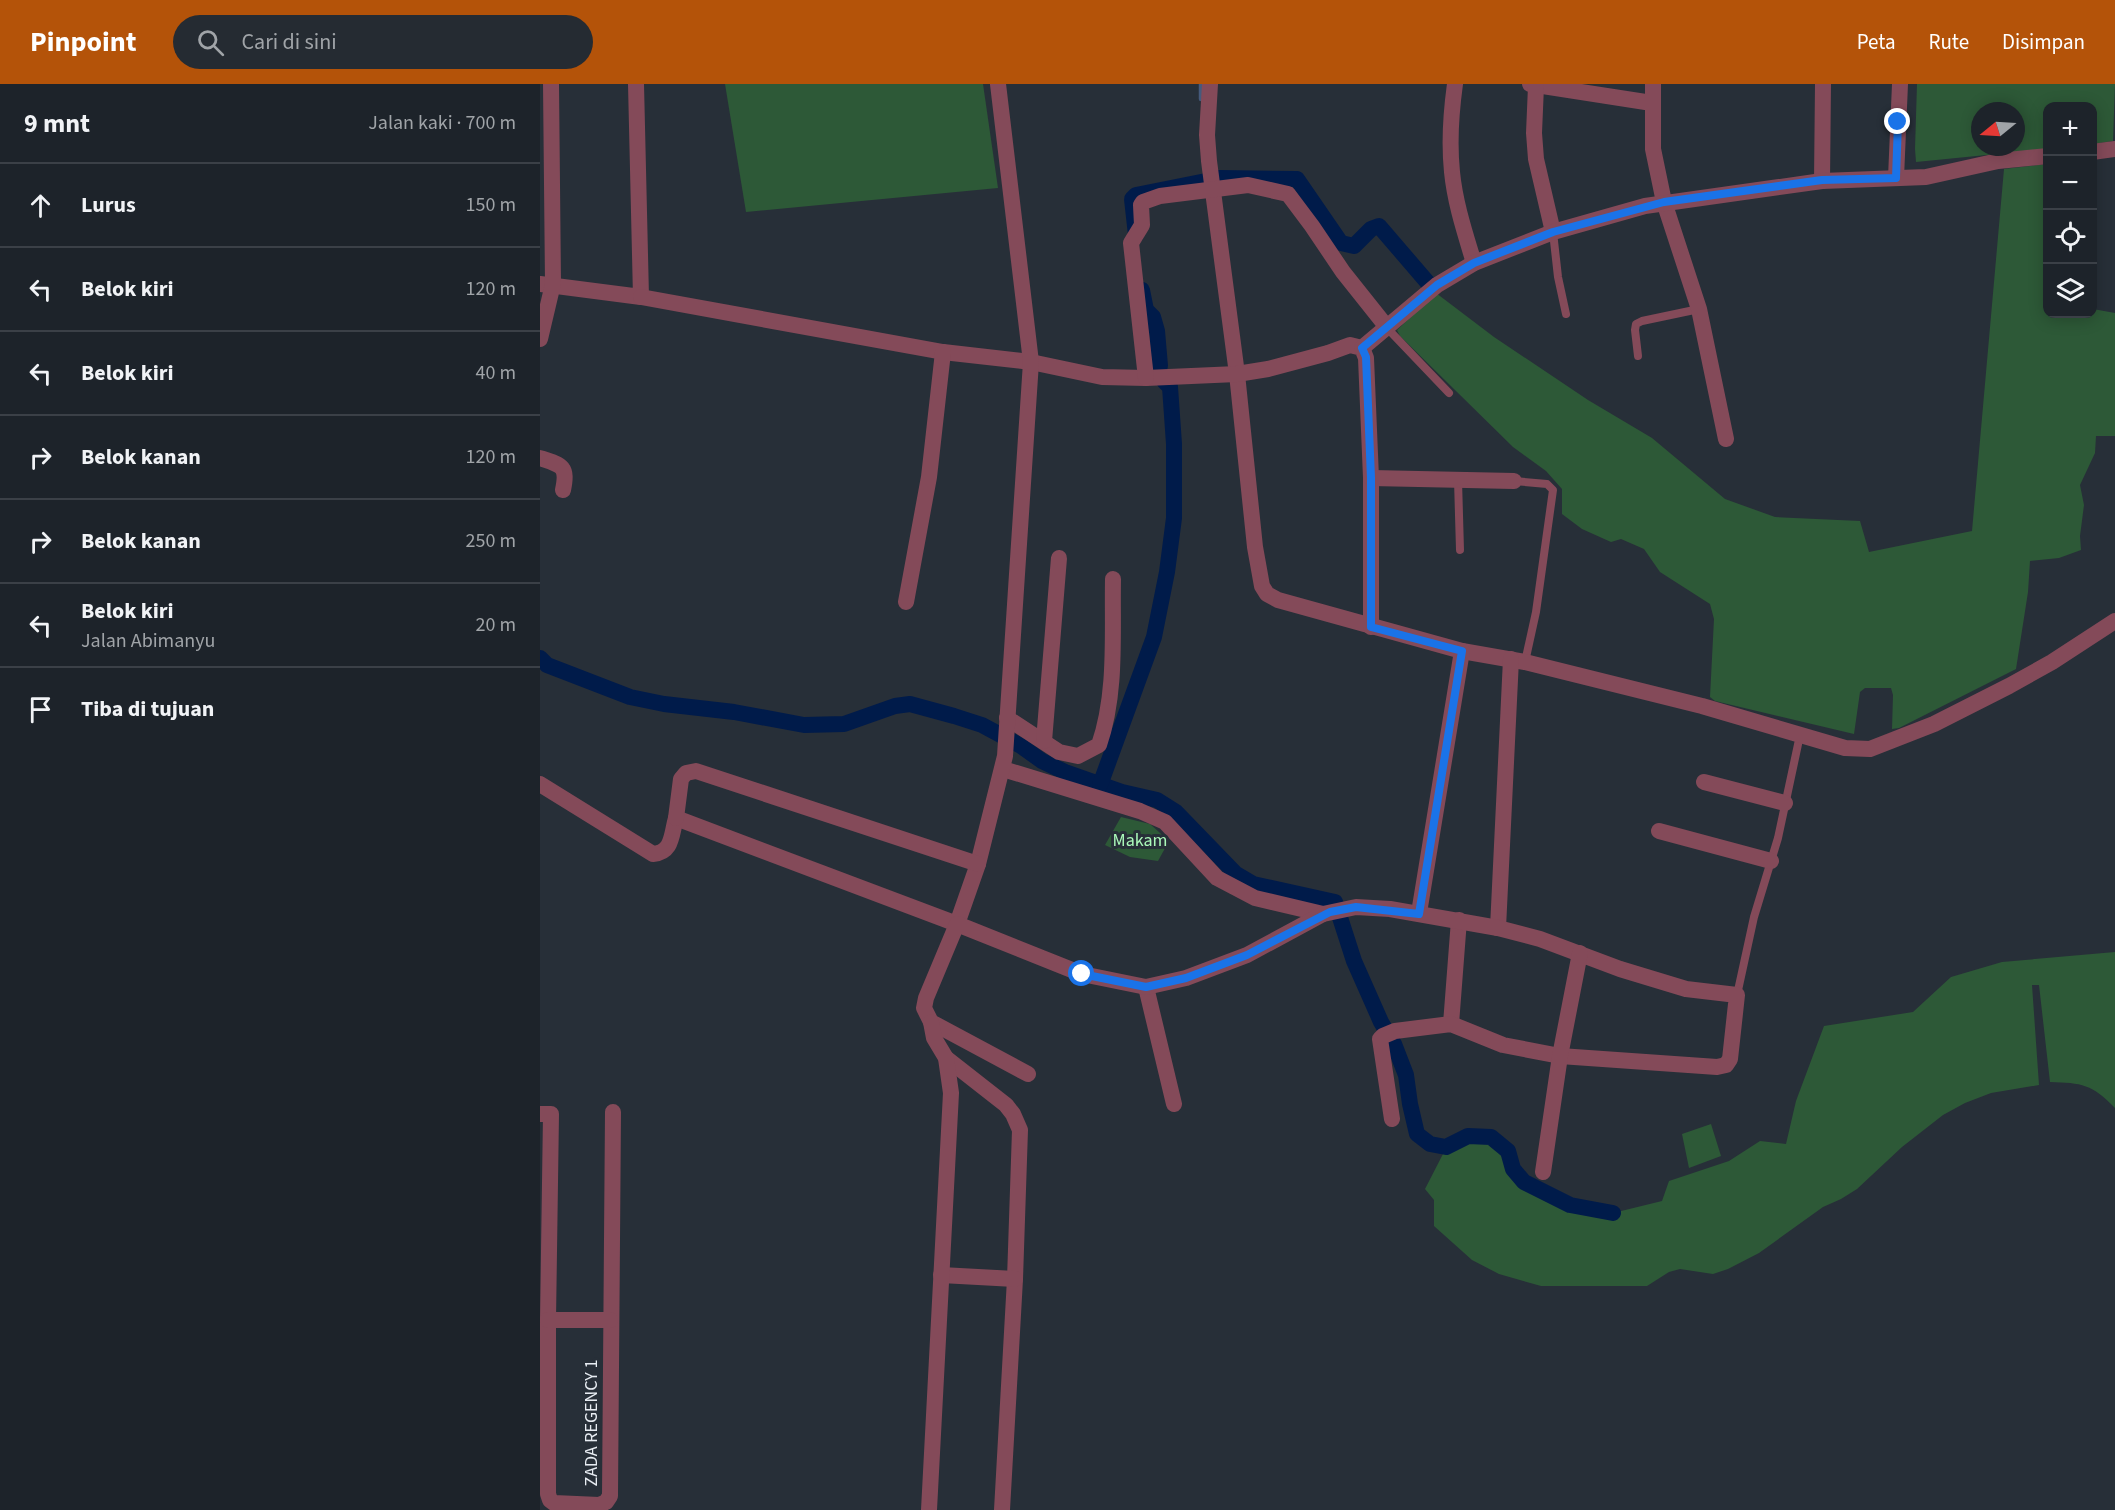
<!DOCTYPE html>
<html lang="id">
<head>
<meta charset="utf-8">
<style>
	:root { --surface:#1d232a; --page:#252b32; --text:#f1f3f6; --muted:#a0a4a8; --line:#3b4047; --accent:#b45309 }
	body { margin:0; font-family:"Source Sans 3",sans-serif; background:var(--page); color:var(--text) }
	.controls { position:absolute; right:18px; top:18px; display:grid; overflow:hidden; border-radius:12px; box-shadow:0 3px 15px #0003 }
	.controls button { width:54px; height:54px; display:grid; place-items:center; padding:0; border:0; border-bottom:2px solid var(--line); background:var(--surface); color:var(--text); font:30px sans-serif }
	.compass { position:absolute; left:1431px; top:18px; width:54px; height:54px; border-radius:50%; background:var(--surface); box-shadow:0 3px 15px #0003; rotate:252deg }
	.stop { position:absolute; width:18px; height:18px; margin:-14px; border:4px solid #1a73e8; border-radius:50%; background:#fff }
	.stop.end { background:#1a73e8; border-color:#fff; box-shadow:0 2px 6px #0008 }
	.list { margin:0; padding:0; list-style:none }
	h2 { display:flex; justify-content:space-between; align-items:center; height:78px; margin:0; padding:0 24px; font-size:26px }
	h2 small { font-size:20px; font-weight:400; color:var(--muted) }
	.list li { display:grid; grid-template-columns:39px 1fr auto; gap:18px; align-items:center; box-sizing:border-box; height:84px; padding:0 24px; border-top:2px solid var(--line) }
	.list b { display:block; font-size:22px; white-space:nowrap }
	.list p { margin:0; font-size:20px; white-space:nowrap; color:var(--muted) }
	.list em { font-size:20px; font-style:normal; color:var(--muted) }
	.icon { flex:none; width:33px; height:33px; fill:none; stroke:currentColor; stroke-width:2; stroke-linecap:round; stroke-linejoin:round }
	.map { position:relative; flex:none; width:1575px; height:1426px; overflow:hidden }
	header { display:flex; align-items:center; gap:36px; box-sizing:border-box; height:84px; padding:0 30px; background:var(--accent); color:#fff }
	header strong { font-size:28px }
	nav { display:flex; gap:33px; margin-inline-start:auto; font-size:21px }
	.search { width:420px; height:54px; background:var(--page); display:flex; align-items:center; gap:15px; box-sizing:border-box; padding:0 21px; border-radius:33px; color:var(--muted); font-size:22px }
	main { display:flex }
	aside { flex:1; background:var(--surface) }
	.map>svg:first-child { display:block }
</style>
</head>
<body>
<header>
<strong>Pinpoint</strong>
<div class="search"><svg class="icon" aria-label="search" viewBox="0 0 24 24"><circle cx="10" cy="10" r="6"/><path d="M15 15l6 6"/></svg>Cari di sini</div>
<nav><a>Peta</a><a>Rute</a><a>Disimpan</a></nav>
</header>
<main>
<aside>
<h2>9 mnt<small>Jalan kaki · 700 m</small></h2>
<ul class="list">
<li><svg class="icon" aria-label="ahead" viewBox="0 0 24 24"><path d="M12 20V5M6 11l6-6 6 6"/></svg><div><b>Lurus</b></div><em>150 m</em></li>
<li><svg class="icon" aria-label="left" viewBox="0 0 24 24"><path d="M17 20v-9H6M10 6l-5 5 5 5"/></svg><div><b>Belok kiri</b></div><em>120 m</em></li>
<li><svg class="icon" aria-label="left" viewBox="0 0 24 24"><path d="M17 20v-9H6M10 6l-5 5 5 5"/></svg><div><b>Belok kiri</b></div><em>40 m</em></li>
<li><svg class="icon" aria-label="right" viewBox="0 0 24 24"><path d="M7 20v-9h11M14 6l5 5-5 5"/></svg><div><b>Belok kanan</b></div><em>120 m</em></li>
<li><svg class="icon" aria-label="right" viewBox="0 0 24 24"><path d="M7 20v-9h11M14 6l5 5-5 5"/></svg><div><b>Belok kanan</b></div><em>250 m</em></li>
<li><svg class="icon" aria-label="left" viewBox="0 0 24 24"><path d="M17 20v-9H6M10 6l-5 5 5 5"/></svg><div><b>Belok kiri</b><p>Jalan Abimanyu</p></div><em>20 m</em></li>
<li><svg class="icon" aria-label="arrive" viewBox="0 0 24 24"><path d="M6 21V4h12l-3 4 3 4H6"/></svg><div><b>Tiba di tujuan</b></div></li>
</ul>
</aside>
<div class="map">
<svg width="1575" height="1426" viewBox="0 0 1575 1426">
	<rect width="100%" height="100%" fill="#272f38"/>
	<g fill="#2d5937" fill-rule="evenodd">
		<polygon points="185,0 443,0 458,104 206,128"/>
		<path d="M1377,0H1575L1573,57L1553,60L1552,22H1508L1507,65L1376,78L1375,65ZM1440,27H1476V63H1440Z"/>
		<polygon points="1507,80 1508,230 1552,230 1553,225 1575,229 1575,352 1556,352 1555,369 1540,401 1544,421 1540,452 1541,466 1519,474 1490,477 1488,508 1476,585 1359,644 1352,645 1353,611 1351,604 1325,604 1320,608 1314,650 1175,617 1170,613 1174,535 1170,520 1120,488 1104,465 1081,455 1071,458 1042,445 1022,430 1022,405 1006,387 973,363 860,252 857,246 896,209 954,253 1048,316 1112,354 1185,415 1235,433 1320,437 1329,468 1432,447 1464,85"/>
		<polygon points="581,733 610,740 629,757 618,777 590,773 565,761"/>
		<path d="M1575,868V1024C1552,1000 1542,999 1510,998L1499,901H1492L1499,1001L1451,1009L1425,1019L1403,1031L1362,1063L1317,1105L1301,1115L1283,1123L1219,1169L1188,1185L1173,1190L1140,1185L1129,1188L1107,1202H1001L959,1190L932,1176L894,1142V1116L885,1105L904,1068L930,1057L950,1059L963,1074L968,1090L981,1103L1029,1126L1072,1133L1073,1129L1122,1117L1129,1097L1189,1077L1220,1057L1246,1060L1256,1017L1284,942L1373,928L1411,893L1462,878Z"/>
		<polygon points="1171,1040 1181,1072 1149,1084 1142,1050"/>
	</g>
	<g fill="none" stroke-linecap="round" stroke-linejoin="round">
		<polyline stroke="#455a7c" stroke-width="4.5" points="661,0 661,15"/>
		<g stroke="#001b4a" stroke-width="16">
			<polyline points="679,94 757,95 801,159 814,162 831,145 839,142 888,199"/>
			<polyline points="596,151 592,115 596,111 666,97"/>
			<polyline points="602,206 606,226 613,233 617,247 620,282"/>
			<polyline points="0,574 7,581 90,613 124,620 194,628 264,641 304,640 355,622 370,620 414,632 442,641 481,662 502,677 525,688 582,708 617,716 636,728 696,790 713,800 795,818 814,877 841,938 854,960 866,991 870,1020 877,1050 890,1060 906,1063 928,1052 951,1053 968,1067 973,1085 984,1098 1030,1121 1073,1129"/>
			<polyline points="560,701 614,553 627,488 634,434 634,360 630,303 624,297"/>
		</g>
		<g stroke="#844a59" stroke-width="8">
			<polyline points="1013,148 1018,193 1026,230"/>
			<polyline points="846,243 909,309"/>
			<polyline points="1098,272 1095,246 1096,240 1102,237 1159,225"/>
			<polyline points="918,396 920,466"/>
			<polyline points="974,397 1007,400 1013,406 996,528 985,578"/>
			<polyline points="1197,911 1214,833 1238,754 1260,651"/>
		</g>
		<g stroke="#844a59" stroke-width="16">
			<polyline points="670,0 667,51 669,77 697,290 715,463 722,502 727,510 738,516 922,567 985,578 1162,622 1305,664 1330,665 1394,640 1469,602 1512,578 1575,537"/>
			<path d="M915,0C911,29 909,59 912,88C915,119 925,149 934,179"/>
			<polyline points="990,0 1112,19"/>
			<polyline points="1113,0 1113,65 1124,118 1159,225 1186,355"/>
			<polyline points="996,2 994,49 996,75 1013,148"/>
			<polyline points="1552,68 1575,65"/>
			<polyline points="1356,94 1360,0"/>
			<polyline points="1282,97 1283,0"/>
			<polyline points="0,200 101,213 96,0"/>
			<polyline points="101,213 403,268 491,278 562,293 606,294 697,290 728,285 788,269 810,261 822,264 826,274 831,394 831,543"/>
			<polyline points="0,255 13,200 11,0"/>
			<polyline points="822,264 897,201 934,179 1013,148 1105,122 1282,97 1386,93 1458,77 1508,72"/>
			<polyline points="606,294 591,159 602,141 601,121 603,118 620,112 708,101 748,110 772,142 803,188 846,242"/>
			<path d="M0,374C22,381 28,382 23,406"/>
			<polyline points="831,394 974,397"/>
			<polyline points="366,518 389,393 403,268"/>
			<path d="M467,634L519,668L538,672L559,661C577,609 572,550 573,495"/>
			<polyline points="504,657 519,474"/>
			<polyline points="463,685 600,727 625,738 677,794 715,814 783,830"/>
			<polyline points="1164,698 1245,719"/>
			<path d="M0,700L113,770C133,768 131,751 136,734L417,840L438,780L465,672L491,278L458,0"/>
			<polyline points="136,734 141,695 146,689 156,687 438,780"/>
			<polyline points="1119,747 1231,777"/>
			<polyline points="879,829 922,567"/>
			<polyline points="958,844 971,575"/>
			<polyline points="606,903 634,1020"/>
			<polyline points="911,940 919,836"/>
			<polyline points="406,974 466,1021 473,1030 480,1046 475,1195 462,1426"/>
			<polyline points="488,990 391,938 384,924 386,914 417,840 542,890 606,903 646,894 707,871 783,830 816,823 850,825 958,844 1000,855 1080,885 1146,905 1197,911 1190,975 1186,981 1177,983 1020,972 963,961 911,940 855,947 843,952 840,955 852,1035"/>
			<polyline points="0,1030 11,1030 8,1236 8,1410 10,1416 14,1419 59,1421 66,1418 70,1412 73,1028"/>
			<polyline points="1003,1088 1020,972 1040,869"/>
			<polyline points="401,1191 475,1195"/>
			<polyline points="8,1236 70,1236"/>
			<polyline points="389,1426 411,1009 406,974 394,954 391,938"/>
		</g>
	</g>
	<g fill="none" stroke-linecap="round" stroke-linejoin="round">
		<polyline stroke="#1a73e8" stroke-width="8" points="542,890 606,903 646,894 707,871 790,828 816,823 879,830 922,567 831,543 831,394 826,273 822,264 897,201 934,179 1013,148 1124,118 1282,96 1356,94 1358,38"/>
	</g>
	<g text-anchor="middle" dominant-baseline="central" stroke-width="6" stroke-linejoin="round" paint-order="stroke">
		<g font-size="18" fill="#abfaba" stroke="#272f38">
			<text x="600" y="756">Makam</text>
		</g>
		<g font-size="18" fill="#e7ecf2" stroke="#272f38">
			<text transform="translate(51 1339) rotate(-90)">ZADA REGENCY 1</text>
		</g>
	</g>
</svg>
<div class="controls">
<button>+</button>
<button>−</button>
<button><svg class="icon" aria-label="locate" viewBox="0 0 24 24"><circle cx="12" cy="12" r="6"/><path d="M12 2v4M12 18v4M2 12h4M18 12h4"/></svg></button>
<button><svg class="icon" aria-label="layers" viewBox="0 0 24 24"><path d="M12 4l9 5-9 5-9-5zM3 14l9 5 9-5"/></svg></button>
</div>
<svg class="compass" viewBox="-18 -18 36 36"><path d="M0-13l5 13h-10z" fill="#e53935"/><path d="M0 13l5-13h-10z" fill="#a0a4a8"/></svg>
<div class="stop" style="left:542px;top:890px"></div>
<div class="stop end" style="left:1358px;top:38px"></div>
</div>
</main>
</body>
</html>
